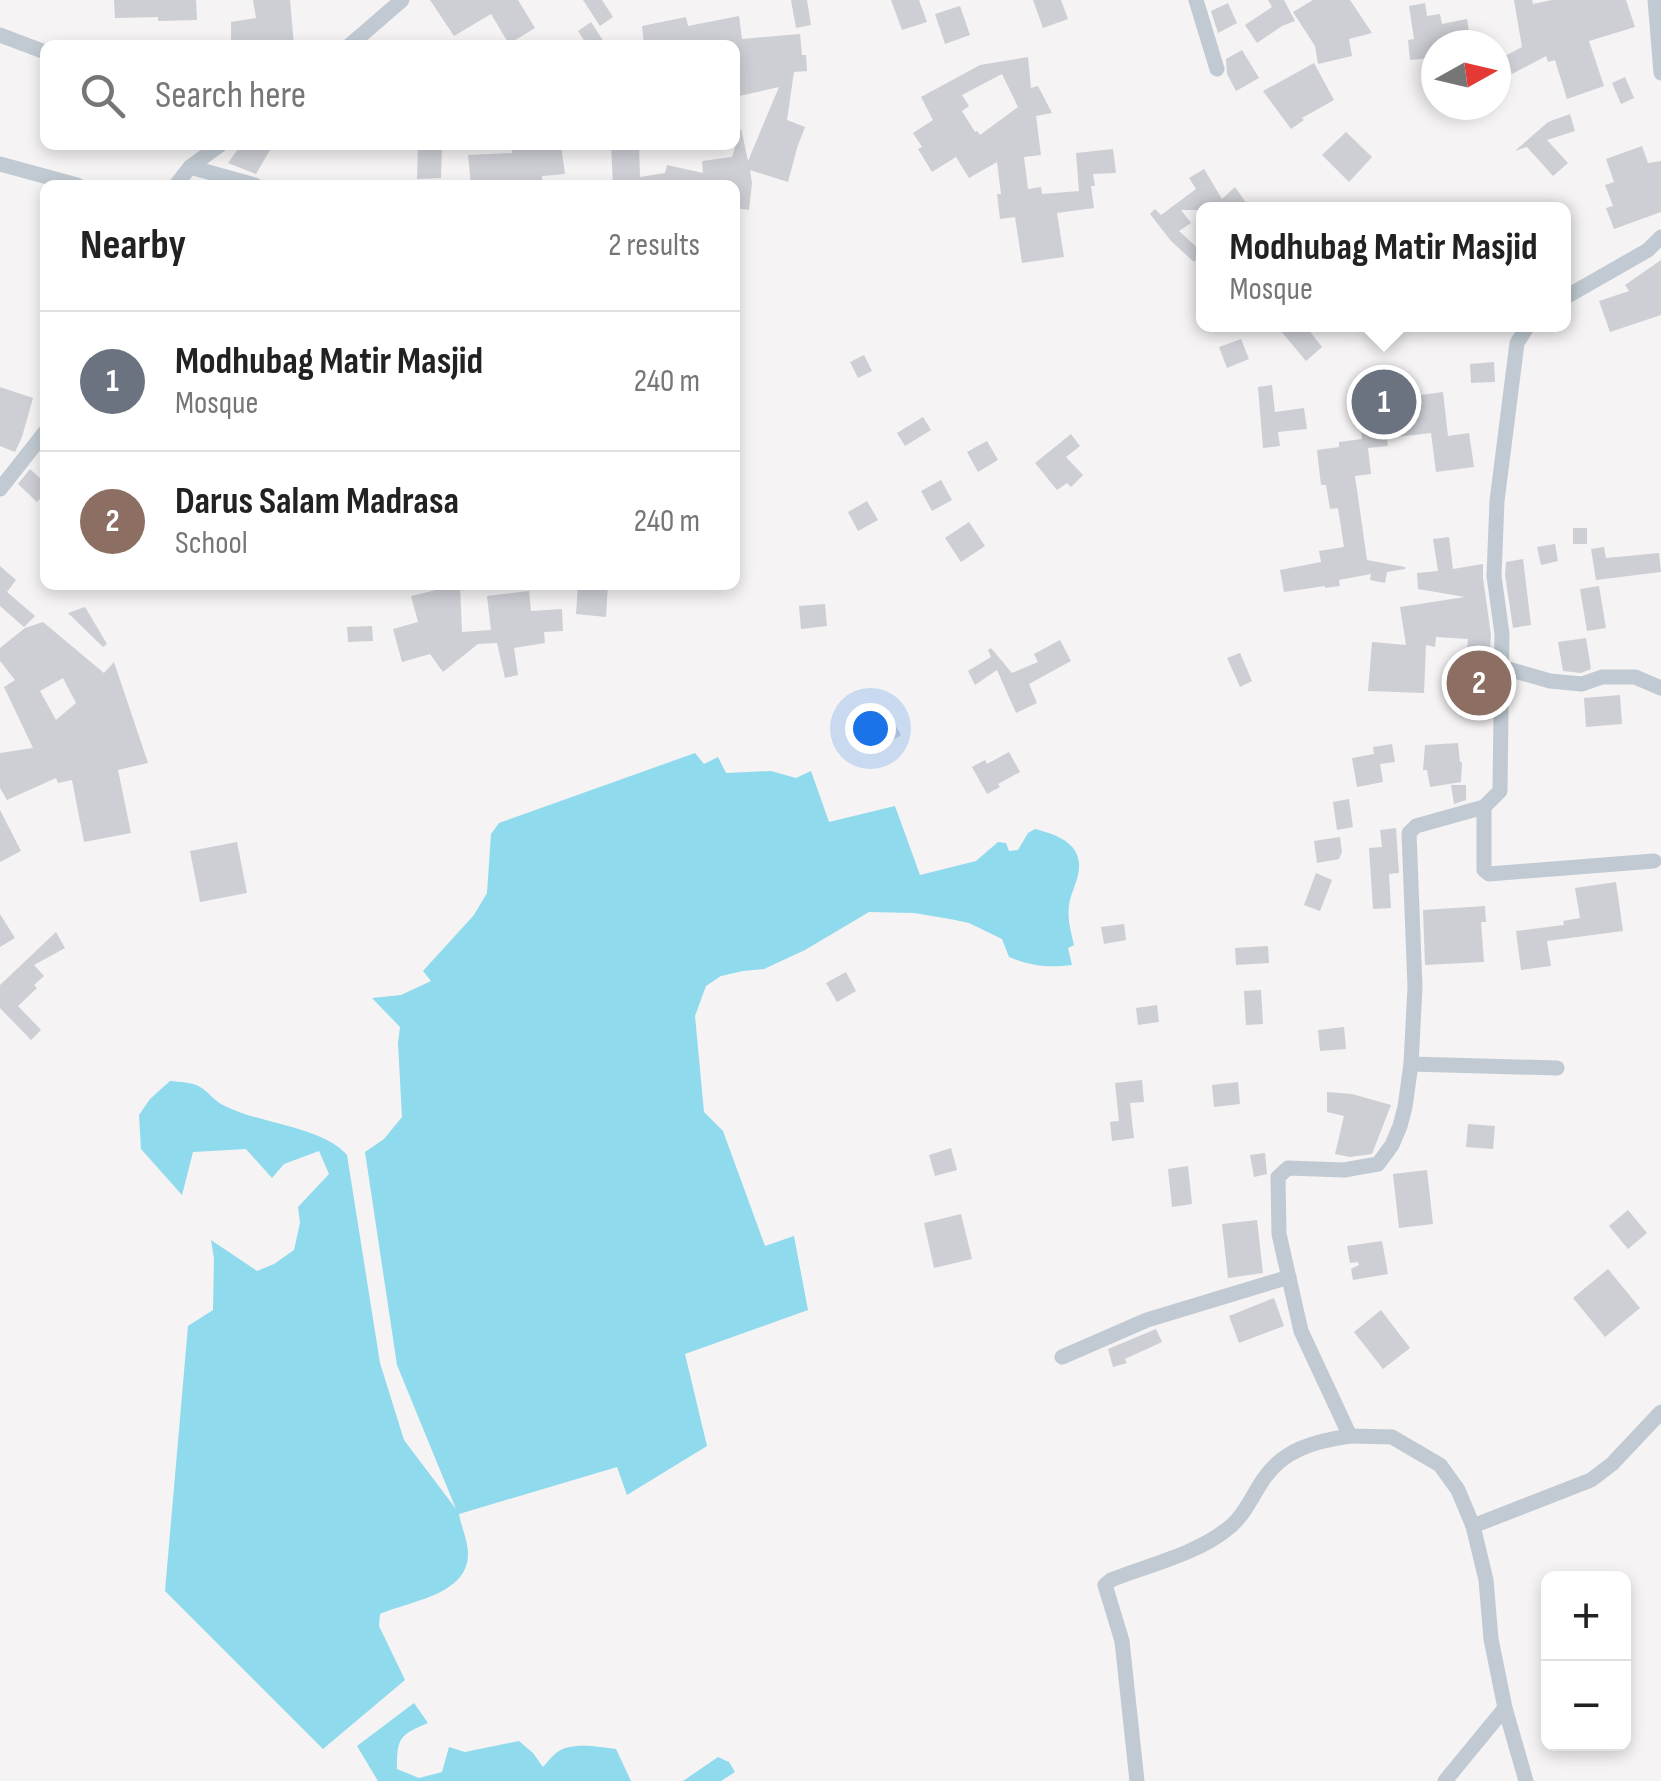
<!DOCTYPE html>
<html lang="en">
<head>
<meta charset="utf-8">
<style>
	:root { --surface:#fff; --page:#f6f6f6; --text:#222; --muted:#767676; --line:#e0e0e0; --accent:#ea580c }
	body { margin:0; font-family:"Sofia Sans Condensed",sans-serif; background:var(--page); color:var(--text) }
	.controls { position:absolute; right:30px; bottom:30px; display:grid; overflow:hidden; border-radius:15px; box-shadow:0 5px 15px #0003 }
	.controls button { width:90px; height:90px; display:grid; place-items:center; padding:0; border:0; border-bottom:2px solid var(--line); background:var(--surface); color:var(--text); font:50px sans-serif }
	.compass { position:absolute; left:1421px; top:30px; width:90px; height:90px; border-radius:50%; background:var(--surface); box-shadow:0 5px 15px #0003; rotate:82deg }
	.you { position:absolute; left:870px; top:728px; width:35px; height:35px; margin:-25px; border:8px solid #fff; border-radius:50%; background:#1a73e8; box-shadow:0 0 0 15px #1a73e833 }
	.badge { display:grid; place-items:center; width:65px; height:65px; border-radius:50%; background:var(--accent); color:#fff; font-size:32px; font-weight:700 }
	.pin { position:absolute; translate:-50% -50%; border:5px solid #fff; box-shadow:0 2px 10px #0006 }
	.popup { position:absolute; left:1196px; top:202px; width:375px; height:130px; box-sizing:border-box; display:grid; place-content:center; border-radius:15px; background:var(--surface); filter:drop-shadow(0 2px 8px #0005); font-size:32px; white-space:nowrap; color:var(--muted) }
	.popup b { font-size:38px; color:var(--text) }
	.popup::after { content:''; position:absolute; left:50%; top:100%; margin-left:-20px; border:20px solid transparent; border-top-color:var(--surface) }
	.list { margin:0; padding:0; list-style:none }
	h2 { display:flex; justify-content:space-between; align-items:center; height:130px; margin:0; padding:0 40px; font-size:42px }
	h2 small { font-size:32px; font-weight:400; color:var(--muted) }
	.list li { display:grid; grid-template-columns:65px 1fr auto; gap:30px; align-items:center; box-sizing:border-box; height:140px; padding:0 40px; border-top:2px solid var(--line) }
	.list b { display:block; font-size:38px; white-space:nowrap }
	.list p { margin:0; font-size:32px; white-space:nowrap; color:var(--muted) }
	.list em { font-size:32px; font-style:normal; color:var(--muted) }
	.icon { flex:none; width:55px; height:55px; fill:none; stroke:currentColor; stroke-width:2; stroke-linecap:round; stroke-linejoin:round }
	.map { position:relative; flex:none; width:1661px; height:1781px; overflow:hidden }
	.search { position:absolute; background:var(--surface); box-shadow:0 5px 15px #0003; left:40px; top:40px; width:700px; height:110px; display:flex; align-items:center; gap:25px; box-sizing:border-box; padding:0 35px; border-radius:15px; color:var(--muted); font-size:38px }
	.panel { position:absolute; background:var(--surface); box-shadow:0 5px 15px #0003; left:40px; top:180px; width:700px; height:410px; border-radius:15px }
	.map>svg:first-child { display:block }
</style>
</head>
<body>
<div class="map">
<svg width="1661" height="1781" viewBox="0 0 1661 1781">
	<rect width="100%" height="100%" fill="#f5f3f3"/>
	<g fill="#90daee">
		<path d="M695,753L704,764L718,757L726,773L771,771L796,778L811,771L829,822L895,806L920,875L976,861L998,842L1006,843L1009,851L1018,850L1028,833L1035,829C1059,835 1085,845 1078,875C1076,885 1070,895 1069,906C1067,919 1071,932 1074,945L1068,948L1072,965C1048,968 1031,966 1009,957L1002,939L969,923L950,919L914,913L869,912L805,950L764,969L743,971L721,976L706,986L695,1016L704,1112L723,1131L765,1246L794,1236L808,1310L685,1354L707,1446L627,1495L617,1467L459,1514C461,1526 468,1541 468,1554C468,1595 410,1601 380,1614L379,1626L405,1680L323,1749L165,1591L188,1326L213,1310L214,1259L211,1240L257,1271L274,1264L294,1250L300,1223L298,1207L329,1174L319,1151L284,1164L272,1178L246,1149L193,1152L182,1195L141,1149L139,1115L150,1099L170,1081C180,1082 192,1082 200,1087C209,1092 215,1102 225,1106C260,1124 321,1126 347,1155L380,1363L404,1440L456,1509L397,1365L365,1152L384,1139L402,1117L398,1043L400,1027L372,998L401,995L431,981L423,971L474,915L487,893L491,834L499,823Z"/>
		<path d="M414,1703L428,1723C399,1735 397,1738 397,1769L419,1778L442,1772L449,1747L465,1752L519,1741L533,1753L543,1767C547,1763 550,1758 555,1754C569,1741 598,1747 616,1749L631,1781H378L357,1746Z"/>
		<polygon points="718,1757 729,1762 735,1772 721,1781 683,1781"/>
	</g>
	<g fill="#cdcfd5" fill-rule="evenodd">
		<polygon points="114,0 196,0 197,20 158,21 158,17 115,18"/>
		<polygon points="253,0 290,0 294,45 231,45 231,22 256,18"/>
		<polygon points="430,0 518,0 535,28 509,44 491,14 454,36"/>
		<polygon points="583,0 602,0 613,17 600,26"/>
		<polygon points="791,0 807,0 811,25 796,28"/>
		<polygon points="891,0 919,0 927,22 902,30"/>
		<polygon points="1033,0 1061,0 1068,19 1043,28"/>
		<polygon points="1268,0 1284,0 1295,21 1282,26 1257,43 1245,25 1272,7"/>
		<polygon points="1313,0 1350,0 1372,33 1349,39 1352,56 1318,64 1315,46 1293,12"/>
		<polygon points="1514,0 1532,0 1533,4 1552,0 1626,0 1635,27 1589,41 1604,86 1567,99 1555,60 1548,62 1546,56 1512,74 1503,57 1522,47"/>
		<polygon points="1228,3 1237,23 1218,33 1211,11"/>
		<polygon points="1425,3 1427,16 1440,14 1442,24 1467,19 1471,45 1436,45 1436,49 1431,49 1432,58 1410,60 1408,40 1414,39 1409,6"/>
		<polygon points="960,6 970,35 945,44 935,14"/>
		<polygon points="739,16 742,39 800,34 802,55 806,55 807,71 794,72 787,120 805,127 797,148 788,182 750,170 752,183 749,210 735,208 735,185 613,185 611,145 639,145 640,177 665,173 667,165 703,173 702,161 732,157 741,128 748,161 779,87 735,97 735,45 644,45 642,26 686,17 688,26"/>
		<polygon points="591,22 606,45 587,45 578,31"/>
		<polygon points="1242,50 1259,78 1236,91 1227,74 1226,59"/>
		<path d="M1028,57L1031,88L1038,86L1052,113L1036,116L1041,155L1024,157L1028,189L1041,187L1042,194L1079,191L1076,153L1113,149L1116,173L1093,174L1095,186H1091L1094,208L1057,213L1064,257L1022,263L1015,217L1000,219L997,194H1001L997,162L969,178L956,157L932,172L918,149L922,147L913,133L933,120L921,97L980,65ZM1002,74L1018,107L980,135L977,131L975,132L962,111L969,106L962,95Z"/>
		<polygon points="1314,63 1334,100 1302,118 1304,120 1291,129 1263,91"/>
		<polygon points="1625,77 1634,98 1621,104 1612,83"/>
		<polygon points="1570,114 1575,131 1547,140 1568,163 1553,176 1527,147 1515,151 1548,122"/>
		<polygon points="1346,132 1372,157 1349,182 1322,155"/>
		<polygon points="241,145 261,145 270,150 256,174 228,163"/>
		<polygon points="418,145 442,145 441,178 417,179"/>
		<polygon points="511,145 561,145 565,174 542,176 542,185 471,185 468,155 512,153"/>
		<polygon points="1642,146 1648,163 1661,161 1661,212 1614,229 1606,208 1613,206 1605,185 1614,182 1606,159"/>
		<polygon points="1204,169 1222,199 1235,187 1251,210 1181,210 1191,223 1179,231 1202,252 1194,262 1171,241 1150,214 1155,209 1161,215 1196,189 1189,178"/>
		<polygon points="1661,260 1661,315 1610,332 1599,301 1629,291 1625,285"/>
		<polygon points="1275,324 1304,324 1322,347 1306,361"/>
		<polygon points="1241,339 1249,359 1227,368 1219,347"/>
		<polygon points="864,355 872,371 858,378 850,362"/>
		<polygon points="1494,362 1495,382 1471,383 1470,364"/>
		<polygon points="1380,381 1382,400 1443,392 1448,436 1469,433 1474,467 1436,472 1431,433 1387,438 1388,446 1368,448 1371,474 1355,476 1367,560 1405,567 1405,569 1387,572 1385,583 1370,580 1371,574 1339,580 1340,586 1325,588 1325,586 1284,592 1280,570 1321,562 1319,551 1344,547 1338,508 1330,509 1326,485 1321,485 1317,450 1339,447 1339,442 1362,439 1356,384"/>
		<polygon points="1272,385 1275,412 1304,408 1307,429 1278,432 1280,446 1263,448 1258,387"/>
		<polygon points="0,387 33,398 22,437 15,452 0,446"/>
		<polygon points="923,417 931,430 905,446 897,433"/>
		<polygon points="1071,434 1080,446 1066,457 1083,475 1071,487 1067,483 1057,490 1035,463"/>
		<polygon points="987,441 998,460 978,472 967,452"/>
		<polygon points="30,469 45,483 45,493 37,502 18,484"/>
		<polygon points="941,480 952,500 932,511 921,491"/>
		<polygon points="867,501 878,520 858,531 848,512"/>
		<polygon points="969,522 985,546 961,562 945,538"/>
		<rect x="1573" y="528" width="14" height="16"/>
		<polygon points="1449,537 1453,569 1483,564 1483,578 1491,635 1486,700 1463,699 1468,639 1436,637 1435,647 1426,645 1424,693 1368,691 1372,642 1406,645 1400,607 1465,597 1418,589 1417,573 1438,571 1433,539"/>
		<polygon points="1555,544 1558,561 1541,565 1537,547"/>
		<polygon points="1604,547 1606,558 1659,553 1661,572 1596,580 1591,549"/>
		<polygon points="1523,559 1531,625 1513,628 1505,575 1506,562"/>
		<polygon points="0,566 16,580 7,592 35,616 24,627 0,606"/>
		<polygon points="457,585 460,585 462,632 491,630 487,596 529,591 531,611 562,609 563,631 544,632 545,643 514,648 518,675 505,678 497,643 478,644 443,672 430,654 402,662 393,629 418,622 411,596"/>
		<polygon points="578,585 608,585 606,617 576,614"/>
		<polygon points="1599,586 1606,628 1587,631 1580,589"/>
		<polygon points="825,604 827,626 801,629 799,606"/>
		<polygon points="85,607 107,644 103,647 68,613"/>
		<path d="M43,622L104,673L114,662L148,763L118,770L131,833L84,842L72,780L58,783L56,778L7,800L0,788V753L33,748L4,687L15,680L0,661V648L25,628ZM63,678L76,703L56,720L40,691Z"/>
		<polygon points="372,626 373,641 348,642 347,627"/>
		<polygon points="1586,638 1591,669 1581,673 1563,671 1558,642"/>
		<polygon points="1060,640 1071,661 1029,684 1037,703 1016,713 997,670 975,685 968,671 991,657 988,650 991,648 1012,673 1038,662 1034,654"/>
		<polygon points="1240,653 1252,681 1240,687 1227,658"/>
		<polygon points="1620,695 1622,724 1586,727 1584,698"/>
		<polygon points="890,716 901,735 881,747 870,727"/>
		<polygon points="1458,743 1460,762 1462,762 1461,782 1430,787 1427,770 1423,770 1425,745"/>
		<polygon points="1392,744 1395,762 1380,764 1383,782 1357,787 1352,758 1374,754 1373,747"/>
		<polygon points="1009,752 1020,772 998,784 1000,787 987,794 972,767 985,760 987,764"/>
		<polygon points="1451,785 1466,785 1466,800 1454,804"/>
		<polygon points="1349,799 1353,827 1337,830 1333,802"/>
		<polygon points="0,810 21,851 0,862"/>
		<polygon points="1396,828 1399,873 1389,874 1391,908 1373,909 1369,848 1382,847 1380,830"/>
		<polygon points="1340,837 1342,852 1339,859 1317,863 1314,841"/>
		<polygon points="237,842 247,893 200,902 190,851"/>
		<polygon points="1316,873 1332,880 1320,911 1304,905"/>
		<polygon points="1616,882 1623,931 1547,941 1551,966 1521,970 1516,931 1564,925 1563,921 1580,918 1575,888"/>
		<polygon points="1485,906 1486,922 1481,922 1484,962 1425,965 1423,910"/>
		<polygon points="0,914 15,938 0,947"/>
		<polygon points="1124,924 1126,940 1104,944 1101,927"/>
		<polygon points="56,932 65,948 34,965 44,976 34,985 37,988 18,1006 41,1030 31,1040 0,1008 0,985"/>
		<polygon points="1268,946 1269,963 1236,965 1235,948"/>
		<polygon points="846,972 856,991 837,1002 826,983"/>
		<polygon points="1261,990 1263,1024 1246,1025 1244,991"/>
		<polygon points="1157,1005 1159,1022 1138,1025 1136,1008"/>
		<polygon points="1344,1027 1346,1049 1320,1051 1318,1030"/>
		<polygon points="1142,1080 1144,1102 1130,1103 1134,1138 1112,1141 1110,1122 1119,1121 1115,1083"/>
		<polygon points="1238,1082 1240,1104 1214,1107 1212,1085"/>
		<polygon points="1327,1092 1352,1094 1391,1105 1372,1154 1350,1157 1335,1154 1344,1116 1327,1112"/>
		<polygon points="1468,1124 1495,1126 1493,1149 1466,1147"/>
		<polygon points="951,1148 957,1170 935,1176 929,1155"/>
		<polygon points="1265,1153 1267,1174 1254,1177 1250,1155"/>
		<polygon points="1188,1166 1192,1204 1172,1207 1168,1169"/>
		<polygon points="1427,1170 1433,1224 1399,1228 1393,1174"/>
		<polygon points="1628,1210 1647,1233 1628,1249 1609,1226"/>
		<polygon points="961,1214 972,1259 934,1268 924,1223"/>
		<polygon points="1257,1220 1263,1273 1228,1278 1222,1224"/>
		<polygon points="1382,1241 1388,1274 1353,1280 1351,1269 1359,1265 1358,1262 1350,1263 1347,1246"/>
		<polygon points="1608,1269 1640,1308 1605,1337 1573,1298"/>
		<polygon points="1274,1298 1284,1326 1239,1343 1229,1316"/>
		<polygon points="1381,1310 1410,1348 1383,1369 1354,1332"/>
		<polygon points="1156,1329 1162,1342 1125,1359 1127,1363 1113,1367 1108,1349"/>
	</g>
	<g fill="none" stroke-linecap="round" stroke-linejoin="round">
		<g stroke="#c1cad2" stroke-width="15">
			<polyline points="1196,0 1217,69"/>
			<polyline points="1655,0 1661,73"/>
			<polyline points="0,35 45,52"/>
			<polyline points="350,45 402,0"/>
			<polyline points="0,164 77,185"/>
			<polyline points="190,167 255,185"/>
			<polyline points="176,185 190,167 220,145"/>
			<polyline points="1564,298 1648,250 1661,237"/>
			<polyline points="0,489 45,432"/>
			<polyline points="1501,667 1550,681 1582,684 1602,677 1635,677 1661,688"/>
			<polyline points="1484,807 1484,870 1489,874 1654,861"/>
			<polyline points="1411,1064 1557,1068"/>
			<polyline points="1062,1357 1147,1320 1289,1277"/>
			<polyline points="1350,1436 1392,1437 1440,1465 1458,1490 1473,1526 1486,1580 1491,1639 1505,1708 1445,1781"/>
			<polyline points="1473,1526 1591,1480 1612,1464 1661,1412"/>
			<polyline points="1505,1708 1526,1781"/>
			<path d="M1137,1781L1122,1641L1105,1585L1111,1580C1148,1565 1194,1555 1226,1530C1244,1517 1251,1498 1263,1480C1283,1449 1316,1441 1350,1436L1301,1331L1279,1234L1278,1177L1288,1168L1344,1170L1378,1164L1392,1145L1400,1126L1405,1107L1411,1064L1415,987L1409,833L1416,826L1484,807L1500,791L1502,634L1494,576L1497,501L1517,343L1529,324"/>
		</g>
	</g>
</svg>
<div class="controls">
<button>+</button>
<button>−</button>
</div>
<svg class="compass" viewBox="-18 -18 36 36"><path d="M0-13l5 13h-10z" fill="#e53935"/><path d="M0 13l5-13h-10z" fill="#767676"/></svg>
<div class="you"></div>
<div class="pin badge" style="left:1384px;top:402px;background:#6b7280">1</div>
<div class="popup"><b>Modhubag Matir Masjid</b>Mosque</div>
<div class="pin badge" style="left:1479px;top:683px;background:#8d6e63">2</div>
<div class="search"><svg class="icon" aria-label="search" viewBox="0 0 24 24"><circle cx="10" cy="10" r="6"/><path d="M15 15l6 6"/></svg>Search here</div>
<section class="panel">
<h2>Nearby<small>2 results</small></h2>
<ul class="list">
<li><span class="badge" style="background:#6b7280">1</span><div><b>Modhubag Matir Masjid</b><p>Mosque</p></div><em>240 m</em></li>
<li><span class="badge" style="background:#8d6e63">2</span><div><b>Darus Salam Madrasa</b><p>School</p></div><em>240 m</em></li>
</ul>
</section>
</div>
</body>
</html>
